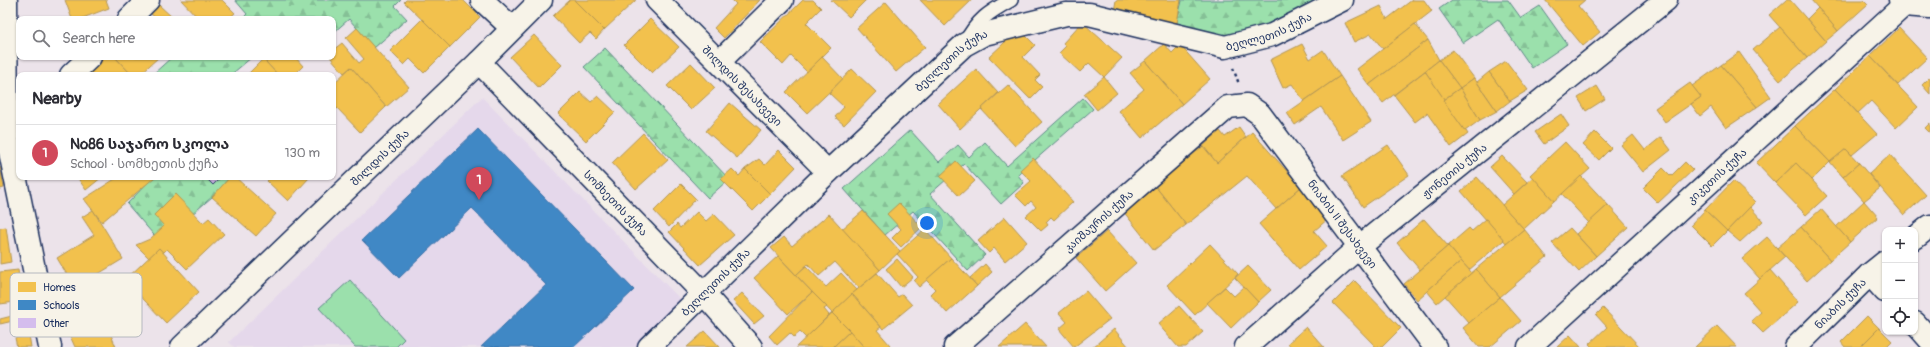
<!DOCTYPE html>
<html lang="en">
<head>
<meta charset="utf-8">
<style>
	:root { --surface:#fff; --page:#f7f7f7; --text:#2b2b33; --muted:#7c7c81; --line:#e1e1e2; --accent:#d1495b }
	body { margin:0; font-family:Pangolin,"Noto Sans Georgian",sans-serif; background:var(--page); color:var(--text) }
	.controls { position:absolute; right:12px; bottom:12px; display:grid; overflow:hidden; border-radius:8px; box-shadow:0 1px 3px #0004 }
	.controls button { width:36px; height:36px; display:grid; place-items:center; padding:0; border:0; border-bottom:1px solid var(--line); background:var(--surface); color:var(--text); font:20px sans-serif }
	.you { position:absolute; left:927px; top:223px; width:14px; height:14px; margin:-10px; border:3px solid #fff; border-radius:50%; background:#1a73e8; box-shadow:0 0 0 6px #1a73e833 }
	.badge { display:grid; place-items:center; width:26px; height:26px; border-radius:50%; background:var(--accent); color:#fff; font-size:13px; font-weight:700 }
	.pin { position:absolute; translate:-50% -33px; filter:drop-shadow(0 1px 2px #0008) }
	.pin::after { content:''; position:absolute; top:21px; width:14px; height:12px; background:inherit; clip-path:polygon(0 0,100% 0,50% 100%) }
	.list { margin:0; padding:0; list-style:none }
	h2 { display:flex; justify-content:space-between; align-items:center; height:52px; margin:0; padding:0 16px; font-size:17px }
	h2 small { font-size:13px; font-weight:400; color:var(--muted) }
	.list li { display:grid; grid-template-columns:26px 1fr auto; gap:12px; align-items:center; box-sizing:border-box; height:56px; padding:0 16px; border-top:1px solid var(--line) }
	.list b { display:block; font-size:15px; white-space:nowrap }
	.list p { margin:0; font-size:13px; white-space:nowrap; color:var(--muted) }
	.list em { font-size:13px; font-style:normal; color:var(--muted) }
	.icon { flex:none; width:22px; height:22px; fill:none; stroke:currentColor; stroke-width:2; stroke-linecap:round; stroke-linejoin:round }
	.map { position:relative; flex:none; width:1930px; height:347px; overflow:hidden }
	.search { position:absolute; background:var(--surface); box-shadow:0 1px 3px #0004; left:16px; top:16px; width:320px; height:44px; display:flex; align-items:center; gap:10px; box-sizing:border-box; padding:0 14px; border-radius:8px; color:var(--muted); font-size:15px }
	.panel { position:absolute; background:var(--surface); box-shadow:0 1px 3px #0004; left:16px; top:72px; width:320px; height:108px; border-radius:8px }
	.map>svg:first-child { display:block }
</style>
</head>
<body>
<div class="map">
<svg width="1930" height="347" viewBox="0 0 1930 347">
	<defs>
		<pattern id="forest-firs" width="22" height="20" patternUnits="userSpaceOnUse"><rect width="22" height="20" fill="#9be0ac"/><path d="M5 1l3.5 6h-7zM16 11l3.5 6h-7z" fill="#85c096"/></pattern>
	</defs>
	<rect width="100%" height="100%" fill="#ece3ea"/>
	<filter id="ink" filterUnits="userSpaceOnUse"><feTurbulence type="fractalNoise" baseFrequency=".025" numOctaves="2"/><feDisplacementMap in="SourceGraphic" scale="8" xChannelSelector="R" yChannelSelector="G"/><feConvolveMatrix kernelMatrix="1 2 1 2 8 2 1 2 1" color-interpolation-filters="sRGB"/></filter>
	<g filter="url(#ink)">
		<polygon fill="#e5d8eb" points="482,97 685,304 641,347 234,347 229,342"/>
		<polygon fill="#9be0ac" stroke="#5b8885" points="350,280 404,339 396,347 355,347 319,308"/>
		<g fill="url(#forest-firs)" stroke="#5b8885">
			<polygon points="235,0 401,0 395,6 407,19 374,48 349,19 333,33 333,19 242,19 247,14"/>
			<polygon points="1180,0 1327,0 1279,27 1221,37 1175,28 1182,1"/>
			<polygon points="1452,0 1508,0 1521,18 1540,6 1567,44 1532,68 1498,19 1463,43 1439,9"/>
			<polygon points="605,48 729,179 708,198 584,67"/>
			<polygon points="172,57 252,57 233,73 235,75 152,75"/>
			<polygon points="1083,98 1093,109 1018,175 1024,183 1001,204 964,164 930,194 985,255 968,271 913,211 885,235 844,189 910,130 939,162 958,145 969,157 985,142 1007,166"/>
			<polygon points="153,177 235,177 160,242 127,204"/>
		</g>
		<g fill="#f2c14e" stroke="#b29553">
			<polygon points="65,0 106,0 109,8 80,19 72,19"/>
			<polygon points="181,0 222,0 235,13 228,19 199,19"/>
			<polygon points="406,0 463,0 480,17 450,47 404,2"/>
			<polygon points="570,0 574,0 604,30 596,39 590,33 579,43 553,16"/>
			<polygon points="574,0 636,0 604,30"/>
			<polygon points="732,0 760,0 724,38 714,28 736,4"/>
			<polygon points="803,0 813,0 821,8 806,23 831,48 807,72 791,56 783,65 760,42"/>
			<polygon points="831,0 866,0 849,17"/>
			<polygon points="920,0 972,0 945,26"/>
			<polygon points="1116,0 1181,0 1177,23 1114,12"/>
			<polygon points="1412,0 1424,0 1432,11 1383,49 1371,34 1354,42 1345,23 1381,6 1387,19"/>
			<polygon points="1545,0 1585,0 1578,6 1600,32 1583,46"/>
			<polygon points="1786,0 1790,0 1826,41 1807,58 1769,15"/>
			<polygon points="1811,0 1864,0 1868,4 1838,31"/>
			<polygon points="886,2 925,47 896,72 857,28"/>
			<polygon points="159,5 174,19 157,19 151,14"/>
			<polygon points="1818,8 1838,31 1826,41 1807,19"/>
			<polygon points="422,19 450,47 424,73 410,59 404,65 390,51"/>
			<polygon points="650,19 679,47 652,73 624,45"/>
			<polygon points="16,20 19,20 19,57"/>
			<polygon points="1082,22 1122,58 1104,77 1089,63 1080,72 1059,53 1066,46 1063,43"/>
			<polygon points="1415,24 1428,40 1369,85 1357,69"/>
			<polygon points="1780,27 1807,58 1780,81 1753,50"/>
			<polygon points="357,28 409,87 386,107 351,67 344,73 330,57 333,57 333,50 342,43 359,63 364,59 346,38"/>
			<polygon points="1899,28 1927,58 1898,85 1870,56"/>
			<polygon points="1019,29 1035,45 1023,57 1040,75 1035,80 1042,87 1030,99 989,57"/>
			<polygon points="534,35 562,65 539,88 510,57"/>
			<polygon points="1428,40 1439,60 1383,103 1369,85"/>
			<polygon points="1164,44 1172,53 1180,45 1210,79 1182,104 1145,61"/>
			<polygon points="1302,44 1310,59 1323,50 1340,76 1304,101 1292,84 1283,88 1270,60"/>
			<polygon points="1453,50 1474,78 1460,88 1439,60"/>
			<polygon points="1739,52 1771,97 1757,107 1721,65"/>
			<polygon points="1870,56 1918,107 1896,128 1871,101 1858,113 1835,89"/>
			<polygon points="101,57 115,57 132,75 81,75"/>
			<polygon points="115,57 159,57 139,75 132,75"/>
			<polygon points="265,57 295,57 303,66 294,75 278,75 263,59"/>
			<polygon points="822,57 843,79 807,113 786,92"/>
			<polygon points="263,59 278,75 247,75"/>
			<polygon points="1439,60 1460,88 1443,100 1425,71"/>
			<polygon points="1145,61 1182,104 1142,138 1119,111 1144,89 1130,73"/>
			<polygon points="1506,61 1528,90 1510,101 1489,72"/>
			<polygon points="691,63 715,88 691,110 667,86"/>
			<polygon points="1721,65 1757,107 1726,128 1711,107 1700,116 1691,104 1701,97 1692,86"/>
			<polygon points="351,67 386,107 360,132 337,108 333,112 333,84"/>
			<polygon points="852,69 876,92 844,125 835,117 844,107 829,93"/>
			<polygon points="976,69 998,93 960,129 938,104"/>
			<polygon points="1425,71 1468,134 1451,147 1427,113 1415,122 1394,95"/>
			<polygon points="1489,72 1510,101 1497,111 1477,82"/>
			<polygon points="1340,76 1371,122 1343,140 1321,107 1295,125 1287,113"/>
			<polygon points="1104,77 1117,93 1097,110 1084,94"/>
			<polygon points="1930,77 1930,94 1922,85"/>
			<polygon points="1474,78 1497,111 1480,120 1460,88"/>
			<polygon points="1690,83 1701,97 1665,122 1655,108"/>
			<polygon points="1008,85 1042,122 1015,146 981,109"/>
			<polygon points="1597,86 1605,99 1586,111 1578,98"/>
			<polygon points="1460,88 1480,120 1465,131 1443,100"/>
			<polygon points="1835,89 1877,134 1852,155 1846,149 1830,162 1795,126"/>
			<polygon points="580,92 591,102 598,96 615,112 586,141 558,114"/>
			<polygon points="730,103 761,130 737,158 706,131"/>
			<polygon points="1561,114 1569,126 1544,144 1535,132"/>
			<polygon points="1930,123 1930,133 1925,128"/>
			<polygon points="1795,126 1830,162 1812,180 1796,163 1775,183 1756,163"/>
			<polygon points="1239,127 1246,137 1217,163 1203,146 1220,131 1225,137"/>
			<polygon points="1252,132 1301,187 1276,209 1247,176 1186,225 1155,186 1203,146 1217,163"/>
			<polygon points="1595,132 1611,148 1599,160 1583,145"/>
			<polygon points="643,133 668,160 636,189 612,163"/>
			<polygon points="1633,135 1645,150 1661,137 1671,150 1643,172 1621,145"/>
			<polygon points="1565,142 1590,169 1554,201 1530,175"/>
			<polygon points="1388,145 1409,175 1363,207 1342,176"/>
			<polygon points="1846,149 1859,163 1843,177 1830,162"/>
			<polygon points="779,150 796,167 770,194 745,169 759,159 765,165"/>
			<polygon points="1890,155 1926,195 1904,215 1869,174"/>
			<polygon points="1502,156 1527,182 1514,194 1490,167"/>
			<polygon points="1033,158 1073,202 1054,220 1051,217 1046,222 1048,225 1041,231 1026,216 1036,207 1031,201 1026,206 1015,195 1031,181 1020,170"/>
			<polygon points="956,161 975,181 959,196 940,176"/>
			<polygon points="1685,162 1693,170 1658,203 1643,188 1663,168 1671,176"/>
			<polygon points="1796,163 1827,196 1806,215 1775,183"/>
			<polygon points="1859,163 1880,188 1864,201 1843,177"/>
			<polygon points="0,167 4,188 0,189"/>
			<polygon points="732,169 739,176 745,169 770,194 753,211 721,179"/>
			<polygon points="1581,176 1608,205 1589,223 1562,194"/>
			<polygon points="77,177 102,177 86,190"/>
			<polygon points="118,177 155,177 102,222 84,199"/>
			<polygon points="230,177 235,177 276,214 256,236 212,197"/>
			<polygon points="271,177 308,177 309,178 288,201 267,181"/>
			<polygon points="1477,177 1524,229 1507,244 1461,191"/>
			<polygon points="1533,177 1554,201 1524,229 1502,205"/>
			<polygon points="1733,181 1755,202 1727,231 1705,210"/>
			<polygon points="681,184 696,199 669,227 654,211"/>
			<polygon points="1155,186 1186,225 1154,250 1123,211"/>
			<polygon points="1301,187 1328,219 1314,231 1327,246 1299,270 1259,224"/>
			<polygon points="175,194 203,223 209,218 224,234 187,269 167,249 163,253 159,248 149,258 136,245 150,239 164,226 154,215"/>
			<polygon points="1864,201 1878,217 1850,242 1836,227"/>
			<polygon points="899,203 922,227 901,247 892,238 901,229 887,214"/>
			<polygon points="1608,205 1628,227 1596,256 1576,234"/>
			<polygon points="1750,207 1763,221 1740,242 1727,231"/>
			<polygon points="1821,209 1850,242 1830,260 1801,227"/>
			<polygon points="93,210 123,259 75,288 57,258 94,235 82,217"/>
			<polygon points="1705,210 1727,231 1712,246 1691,225"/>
			<polygon points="863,211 900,251 880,270 842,229"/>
			<polygon points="697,212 706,221 714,214 734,235 700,265 669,232 677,224 680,228"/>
			<polygon points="829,214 880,270 859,288 835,262 819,276 808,264 796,275 771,248 784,237 792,246"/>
			<polygon points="1005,217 1027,242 1005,261 994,248 989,253 978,241"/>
			<polygon points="1424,219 1448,246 1420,270 1397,243"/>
			<polygon points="1486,219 1504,240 1469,270 1448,246 1469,228 1472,231"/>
			<polygon points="6,227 11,262 0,264 0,228"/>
			<polygon points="1801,227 1830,260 1807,281 1777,248"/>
			<polygon points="1570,228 1596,256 1579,272 1552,243"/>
			<polygon points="925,229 951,258 919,287 914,281 918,277 897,254"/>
			<polygon points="1524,229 1547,257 1500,297 1476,269"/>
			<polygon points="1107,231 1136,263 1105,291 1076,258"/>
			<polygon points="1767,237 1785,257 1760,279 1742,259"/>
			<polygon points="1210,244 1238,274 1195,315 1167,285"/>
			<polygon points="1448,246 1461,261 1417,300 1404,284"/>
			<polygon points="159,248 199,292 166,323 125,280"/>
			<polygon points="778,256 812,292 788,314 754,278"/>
			<polygon points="951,258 977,286 947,313 930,294 935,289 926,280"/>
			<polygon points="897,259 913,277 901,287 886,269"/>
			<polygon points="1461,261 1472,273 1437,303 1427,291"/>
			<polygon points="985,264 992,272 977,286 970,278"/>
			<polygon points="806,266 826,287 841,273 857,290 832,313 796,275"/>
			<polygon points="1248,266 1271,290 1258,302 1235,278"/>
			<polygon points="1476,269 1500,297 1469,323 1445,296"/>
			<polygon points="18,270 23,301 0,304 0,272"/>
			<polygon points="1770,270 1798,302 1763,333 1751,321 1761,312 1744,293"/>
			<polygon points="877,273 898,297 902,294 912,305 883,329 852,294"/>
			<polygon points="1355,281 1401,328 1382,347 1376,347 1333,303"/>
			<polygon points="1225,287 1234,296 1244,287 1258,302 1231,328 1207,303"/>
			<polygon points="1086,291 1110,319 1074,347 1059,329 1067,322 1059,313"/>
			<polygon points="812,292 827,307 824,309 829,315 806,338 800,332 794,337 790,333 777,345 769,336"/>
			<polygon points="742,293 764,316 754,324 733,301"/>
			<polygon points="852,294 881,327 877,330 890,345 887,347 864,347 832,313"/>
			<polygon points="1500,297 1521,321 1490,347 1479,347 1463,328"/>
			<polygon points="97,301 116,347 75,347 61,316"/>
			<polygon points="1179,306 1203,332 1186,347 1178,347 1158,324"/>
			<polygon points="1603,308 1640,347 1592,347 1589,344 1607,327 1596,315"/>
			<polygon points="24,313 28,330 15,333 13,321 0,324 0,319"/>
			<polygon points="832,313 850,331 833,347 796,347"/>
			<polygon points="1867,316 1879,328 1860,347 1845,347 1841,342"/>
			<polygon points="1025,324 1046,347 999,347"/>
			<polygon points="1717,326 1737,347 1695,347"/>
			<polygon points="1306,327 1324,347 1291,347 1288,343"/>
			<polygon points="1879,328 1892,341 1886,347 1860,347"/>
			<polygon points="1114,329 1129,347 1093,347"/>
			<polygon points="705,331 720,347 687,347"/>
			<polygon points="850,331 864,347 833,347"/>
			<polygon points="29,335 31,347 17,347 15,338"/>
			<polygon points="1570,335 1581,347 1557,347"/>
		</g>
		<polygon fill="#3f88c5" stroke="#346da6" points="478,129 634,290 574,347 481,347 546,285 472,208 399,278 362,240"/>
		<polygon fill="#d4bded" stroke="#1b2f5e" points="205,177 221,177 213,185"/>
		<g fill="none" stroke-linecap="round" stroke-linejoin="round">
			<g stroke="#1b2f5e" stroke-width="16">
				<path id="lane" d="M965,43C977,20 989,12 1011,0"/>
			</g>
			<g stroke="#1b2f5e" stroke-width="25">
				<g id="street">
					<polyline points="6,0 7,137 50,347"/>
					<polyline points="482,0 512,28"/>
					<path id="s1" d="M657,0L828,172"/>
					<polyline points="1900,0 1904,5 1930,7"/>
					<polyline points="129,19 148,0"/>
					<polyline points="479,62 541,0"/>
					<polyline points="719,62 782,0"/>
					<polyline points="71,75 90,57"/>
					<polyline points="1870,274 1885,291"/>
					<polyline points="1915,323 1930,340"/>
					<path id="s2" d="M649,347L828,172L964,45L984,34L1066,14H1089L1225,47L1272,35L1342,0"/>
					<path id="s3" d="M955,347L1228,107L1247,105L1260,114L1435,347"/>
					<path id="s4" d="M1246,347L1359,247L1666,0"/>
					<path id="s5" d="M1529,347L1904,5"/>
				</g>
			</g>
			<g stroke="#1b2f5e" stroke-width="25">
				<g id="secondary">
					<polyline points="1915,238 1930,226"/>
					<path id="s6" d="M182,347L479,62L703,293L751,347"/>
					<path id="s7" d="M1796,347L1870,274L1885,262"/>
				</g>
			</g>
			<polyline stroke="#1b2f5e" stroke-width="2.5" stroke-dasharray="3 3" stroke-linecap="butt" points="1233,68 1239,84"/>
			<use href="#lane" stroke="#f7f3e8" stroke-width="13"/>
			<use href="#street" stroke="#f7f3e8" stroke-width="22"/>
			<use href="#secondary" stroke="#f7f3e8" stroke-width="22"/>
		</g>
	</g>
	<g text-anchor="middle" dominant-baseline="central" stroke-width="4" stroke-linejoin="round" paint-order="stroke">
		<g font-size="11" fill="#1b2f5e" stroke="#f7f3e8">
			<text stroke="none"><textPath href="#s2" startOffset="753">ბეღლეთის ქუჩა</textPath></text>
			<text stroke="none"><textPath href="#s2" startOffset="417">ბეღლეთის ქუჩა</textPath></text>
			<text stroke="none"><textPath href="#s1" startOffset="121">შილდის შესახვევი</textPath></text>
			<text stroke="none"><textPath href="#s6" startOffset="274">შილდის ქუჩა</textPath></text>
			<text stroke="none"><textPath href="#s4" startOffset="273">ჟონეთის ქუჩა</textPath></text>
			<text stroke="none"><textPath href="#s5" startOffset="254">კიკეთის ქუჩა</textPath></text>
			<text stroke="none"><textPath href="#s6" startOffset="608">სომხეთის ქუჩა</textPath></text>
			<text stroke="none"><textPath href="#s3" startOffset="191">კაიშაურის ქუჩა</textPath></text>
			<text stroke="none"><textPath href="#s3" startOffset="536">ნიაბის II შესახვევი</textPath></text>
			<text stroke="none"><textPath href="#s2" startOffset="93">ბეღლეთის ქუჩა</textPath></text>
			<text stroke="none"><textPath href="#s7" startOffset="62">ნიაბის ქუჩა</textPath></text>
		</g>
	</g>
	<rect x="10" y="273" width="132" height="64" rx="6" fill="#f7f3e8" stroke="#b5b8bf" stroke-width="1"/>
	<rect x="18" y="282" width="18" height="10" fill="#f2c14e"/>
	<rect x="18" y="300" width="18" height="10" fill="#3f88c5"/>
	<rect x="18" y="318" width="18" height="10" fill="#d4bded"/>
	<g font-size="11" fill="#1b2f5e">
		<text x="43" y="291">Homes</text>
		<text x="43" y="309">Schools</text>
		<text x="43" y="327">Other</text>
	</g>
</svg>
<div class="controls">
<button>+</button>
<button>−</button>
<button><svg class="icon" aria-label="locate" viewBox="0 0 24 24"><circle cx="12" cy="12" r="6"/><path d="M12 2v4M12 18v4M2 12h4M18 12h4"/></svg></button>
</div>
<div class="you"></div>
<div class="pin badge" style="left:479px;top:200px">1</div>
<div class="search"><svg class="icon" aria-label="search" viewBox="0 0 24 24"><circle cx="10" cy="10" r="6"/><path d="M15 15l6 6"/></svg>Search here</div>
<section class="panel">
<h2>Nearby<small></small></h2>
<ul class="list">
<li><span class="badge">1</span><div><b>№86 საჯარო სკოლა</b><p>School · სომხეთის ქუჩა</p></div><em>130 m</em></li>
</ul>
</section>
</div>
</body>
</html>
